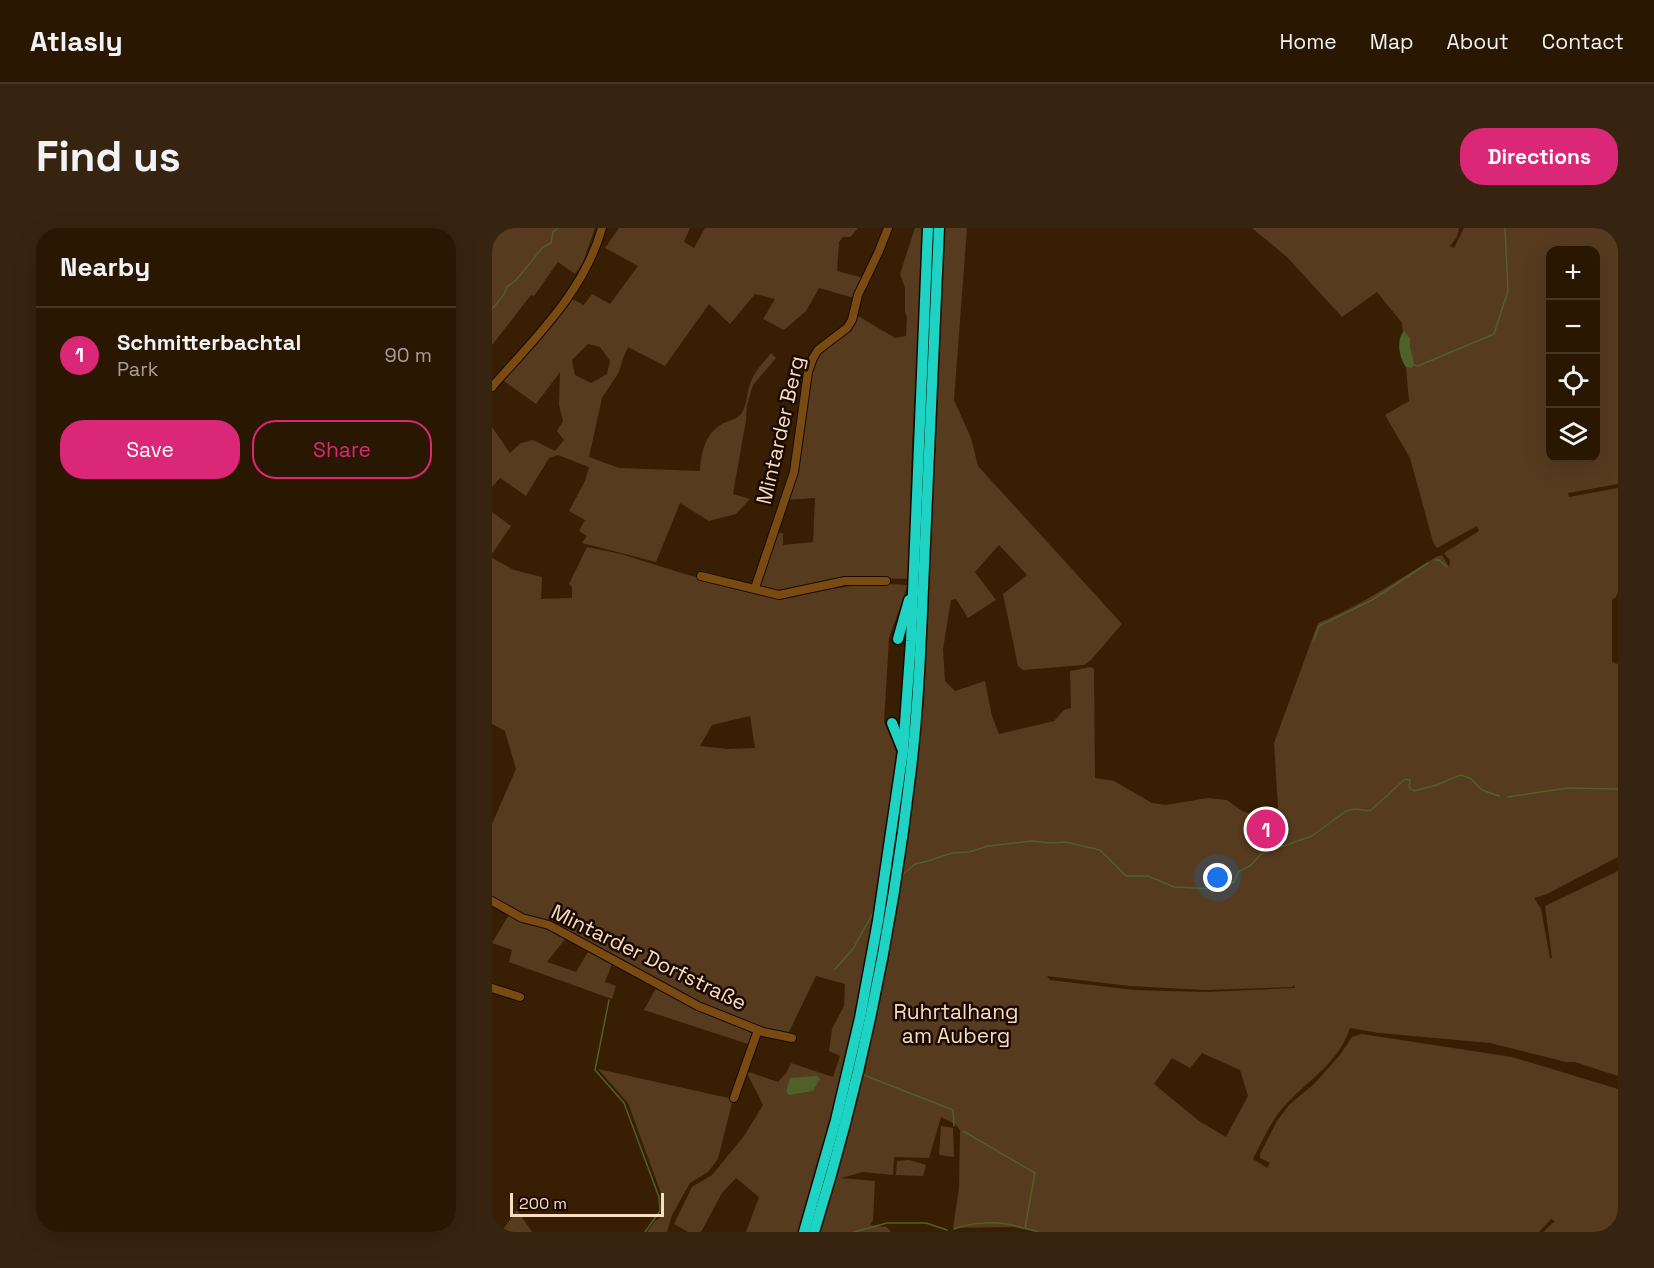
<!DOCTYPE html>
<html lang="en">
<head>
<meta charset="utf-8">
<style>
	:root { --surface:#2a1702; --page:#362411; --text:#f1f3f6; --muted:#a59f99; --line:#463624; --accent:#db2777 }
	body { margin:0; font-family:"Space Grotesk",sans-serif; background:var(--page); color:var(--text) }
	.controls { position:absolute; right:18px; top:18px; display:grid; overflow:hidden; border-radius:12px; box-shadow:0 6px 24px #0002 }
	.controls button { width:54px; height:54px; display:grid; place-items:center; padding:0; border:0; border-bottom:2px solid var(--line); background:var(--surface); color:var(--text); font:30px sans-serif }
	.scale { position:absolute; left:18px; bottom:15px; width:154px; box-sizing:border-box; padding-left:6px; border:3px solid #f8ddc3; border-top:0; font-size:16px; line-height:21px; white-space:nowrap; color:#f8ddc3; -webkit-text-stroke:4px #1c0900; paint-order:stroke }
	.you { position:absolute; left:726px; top:650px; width:21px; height:21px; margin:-15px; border:4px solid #fff; border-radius:50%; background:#1a73e8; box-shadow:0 0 0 9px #1a73e833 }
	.badge { display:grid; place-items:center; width:39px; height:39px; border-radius:50%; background:var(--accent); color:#fff; font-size:20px; font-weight:700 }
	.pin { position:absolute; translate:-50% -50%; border:3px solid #fff; box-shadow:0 2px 6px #0006 }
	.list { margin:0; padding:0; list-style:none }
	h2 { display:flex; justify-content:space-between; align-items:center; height:78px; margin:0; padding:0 24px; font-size:26px }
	h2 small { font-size:20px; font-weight:400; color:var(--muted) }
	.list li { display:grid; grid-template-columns:39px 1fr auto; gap:18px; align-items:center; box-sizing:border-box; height:96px; padding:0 24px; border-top:2px solid var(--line) }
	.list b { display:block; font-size:22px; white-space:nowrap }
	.list p { margin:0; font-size:20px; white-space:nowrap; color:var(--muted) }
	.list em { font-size:20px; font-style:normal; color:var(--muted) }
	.actions { display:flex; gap:12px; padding:18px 24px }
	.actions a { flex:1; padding:14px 0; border:2px solid var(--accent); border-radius:24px; text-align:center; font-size:21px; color:var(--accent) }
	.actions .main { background:var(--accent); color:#fff }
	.icon { flex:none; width:33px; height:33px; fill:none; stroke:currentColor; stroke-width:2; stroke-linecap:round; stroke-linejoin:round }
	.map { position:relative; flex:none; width:1126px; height:1004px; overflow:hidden; border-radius:24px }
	header { display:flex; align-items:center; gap:36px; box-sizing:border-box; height:84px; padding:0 30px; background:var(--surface); border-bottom:2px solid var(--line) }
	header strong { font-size:28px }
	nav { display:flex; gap:33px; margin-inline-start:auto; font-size:21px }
	.intro { display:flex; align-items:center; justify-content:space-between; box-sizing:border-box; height:144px; padding:0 36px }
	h1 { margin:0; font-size:42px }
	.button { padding:15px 27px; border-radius:24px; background:var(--accent); color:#fff; font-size:21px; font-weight:700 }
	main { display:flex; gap:36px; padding:0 36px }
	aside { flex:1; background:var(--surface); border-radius:24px; box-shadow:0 6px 24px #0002 }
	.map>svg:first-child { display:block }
</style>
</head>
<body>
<header>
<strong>Atlasly</strong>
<nav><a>Home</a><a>Map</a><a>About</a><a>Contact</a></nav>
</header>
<div class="intro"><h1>Find us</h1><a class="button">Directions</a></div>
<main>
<aside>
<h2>Nearby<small></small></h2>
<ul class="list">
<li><span class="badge">1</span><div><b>Schmitterbachtal</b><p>Park</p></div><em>90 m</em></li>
</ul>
<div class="actions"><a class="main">Save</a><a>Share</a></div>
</aside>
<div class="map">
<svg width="1126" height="1004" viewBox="0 0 1126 1004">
	<rect width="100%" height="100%" fill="#381f03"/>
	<g fill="#563b1f" fill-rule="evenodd">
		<polygon points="0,0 103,0 91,34 83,46 66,34 42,68 39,67 0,117"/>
		<path d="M127,0H198L192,14L202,20L213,0H366L358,9H351L347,14L345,43L372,50L362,70L327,60L314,83L292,102L271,91L283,71L263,66L238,96L217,76L173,138L136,119L131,130L127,144L110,170L97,229L127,240L208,243C209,225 213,204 232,195C240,191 246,192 251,183C255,175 255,164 258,156C262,144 271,135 279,125L284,130L261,157L255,177L254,192L241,266L258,271L244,286L217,293L188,275L164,334L90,315L95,308L87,303L93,292L77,283L93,253L97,239L66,227L57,230L34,268L8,250L0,259V199L18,225L29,215L41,212L63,223L72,212L65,203L71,193L67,177L68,144L44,176L12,153V150L59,97L80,71L92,77L100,66L118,76L146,38L113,20ZM96,116L108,119L118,133L115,146L99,155L83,147L80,132Z"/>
		<path d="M423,0H432L420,217L416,351L386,350L285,370L377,355L416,357L397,410L392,494L404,522L400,569L419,570L432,473L453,0H475L462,172L479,210L486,238L630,396L599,432L592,437L531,442L526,438L511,366L535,347L507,317L483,344L504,372L476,390L464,371L459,372L451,421L453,453L463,463L493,453L500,488L507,506L562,493L572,482L579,480L578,443L599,439L602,441L603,550L622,553L660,575L674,577L716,570L735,572L750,583L761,587L786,580L782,515L826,395C869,378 905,352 944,329L950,327L957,339L958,333L952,325L987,303L985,298L945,320L941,314L918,230L893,187L917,173L910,95L885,64L850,89L795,29L760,0H967L965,9L958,18L962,20L972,0H1126V256L1076,265L1077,269L1126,260V364L1124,369L1120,372V434L1126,436V629L1055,666L1042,670L1049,681L1058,730H1060L1053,678L1126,643V848L1083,834H1074L998,815L887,805L858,800C847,834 819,850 795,875C780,890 771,912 761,931L775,940L778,935L768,930V926L785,893L797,877L822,856L848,827L860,809L870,806L1020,829L1126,861V1004H1051L1063,993L1059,991L1047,1004H545L521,999L461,1000L467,960L468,902L463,896L449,889L437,930L402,929L401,947L371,944L349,950L383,953L381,992L378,997L395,999L399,1004H254L267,969L244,950L230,965L209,1004H196L182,996L200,959L220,947L252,908L271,877L254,843L286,854L295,844L299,835L341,849L348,828L337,823L340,801L352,778L353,756L324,748L296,806L263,799L256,816L152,782L167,755L122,731L113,754L124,758L120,771L17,734L20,722L0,715L18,685L0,672V596L24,541L13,503L0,496V330L22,342L50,349L49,371L80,370V359L77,356L95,319L129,326L196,347L264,362L282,305H291V317L321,314L323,270L294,272L311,188L317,172L318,144L325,128L357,101L366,88L403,110L414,108L415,89L413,84V60L408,46ZM1058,22H1104V230H1058ZM258,488L263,520L236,521L208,518L220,497ZM77,706L99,719L84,744L55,734ZM555,748L637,758L713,762L800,759L802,757L803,760L714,764L642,762L558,752ZM710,825L748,842L756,868L734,909L707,893L662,856L680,830L698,840Z"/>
		<polygon points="0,284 19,298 0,326"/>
		<polygon points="106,841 241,871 226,931 216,944 198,955 180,987 175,1004 155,1004 163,993 171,988 170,968 136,875"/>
		<polygon points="449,898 461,900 462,929 447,927"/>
		<polygon points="417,932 434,937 431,948 404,947 405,933"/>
		<polygon points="25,982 40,1004 9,1004"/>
	</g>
	<g fill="#4d6129">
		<path d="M912,103L918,110V120L922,134L920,140L914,139C907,129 904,112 912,103Z"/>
		<polygon points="325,848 328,851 321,863 297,867 294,864 298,850"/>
	</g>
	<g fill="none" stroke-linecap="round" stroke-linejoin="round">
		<g stroke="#4d6129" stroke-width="1.5">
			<polyline points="0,81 11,68 15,59 24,52 51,19 59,15 61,4 66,0"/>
			<polyline points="921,137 926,138 1002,106 1016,63 1013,0"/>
			<polyline points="943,332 947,332 955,339"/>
			<polyline points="821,414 827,398 880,372 936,335"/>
			<polyline points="1016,569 1076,560 1126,561"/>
			<polyline points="410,647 423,636 436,633 460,625 477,624 496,618 540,613 559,615 574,614 608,622 634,648 656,648 682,659 723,661 742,654 746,644 759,637 769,626 820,608 854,583 863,581 878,583 913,551 918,552 917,559 922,563 945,557 968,547 978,550 990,562 1007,568"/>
			<polyline points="343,741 361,721 382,683"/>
			<polyline points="117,772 103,842 132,875 167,969 168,983 153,1004"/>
			<polyline points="369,846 461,882 462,898"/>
			<polyline points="471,903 543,945 533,1000 546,1004"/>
			<path d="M462,1001C482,993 511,993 531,1000"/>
			<polyline points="362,1004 395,995 434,995 455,1002"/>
		</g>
		<g stroke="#190b00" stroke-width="10">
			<g id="minor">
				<path d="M0,159C43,110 92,64 110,0"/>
				<polyline points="209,348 287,367 353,353 394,353"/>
				<polyline points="263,360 302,244 316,144 321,130 326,122 355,100 360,92 366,67 387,23 396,0"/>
				<polyline points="0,673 30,690 57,697 206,778 271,804 300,810"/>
				<polyline points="0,760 28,769"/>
				<polyline points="242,870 266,802"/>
			</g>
		</g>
		<g stroke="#190b00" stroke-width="13">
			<g id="highway">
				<polyline points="406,411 417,372"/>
				<polyline points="400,495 410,520"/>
				<polyline points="312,1004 344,892 368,790 386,693 411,523 419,413 436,0"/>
				<path d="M322,1004C369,853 401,698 419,540C427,473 429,404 432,337C437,224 442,112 447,0"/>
			</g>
		</g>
		<use href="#minor" stroke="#794b13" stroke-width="8"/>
		<use href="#highway" stroke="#1ed3c4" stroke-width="10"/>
	</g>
	<g text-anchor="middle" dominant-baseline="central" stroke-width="5" stroke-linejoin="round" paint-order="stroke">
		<g font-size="21" fill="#f8ddc3" stroke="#1c0900">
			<text transform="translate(288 202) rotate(-77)">Mintarder Berg</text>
			<text transform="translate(157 729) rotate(26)">Mintarder Dorfstraße</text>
		</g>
		<g font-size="21" fill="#f7dcc2" stroke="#1c0900">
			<text x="464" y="783">Ruhrtalhang<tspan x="464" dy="24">am Auberg</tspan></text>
		</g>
	</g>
</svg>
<div class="controls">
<button>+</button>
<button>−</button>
<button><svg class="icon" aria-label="locate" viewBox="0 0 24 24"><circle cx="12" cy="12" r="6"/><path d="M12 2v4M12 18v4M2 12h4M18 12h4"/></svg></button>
<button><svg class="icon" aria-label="layers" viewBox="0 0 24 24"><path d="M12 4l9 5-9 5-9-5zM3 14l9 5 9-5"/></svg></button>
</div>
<div class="scale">200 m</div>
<div class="you"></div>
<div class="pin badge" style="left:774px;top:601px">1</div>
</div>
</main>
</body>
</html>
